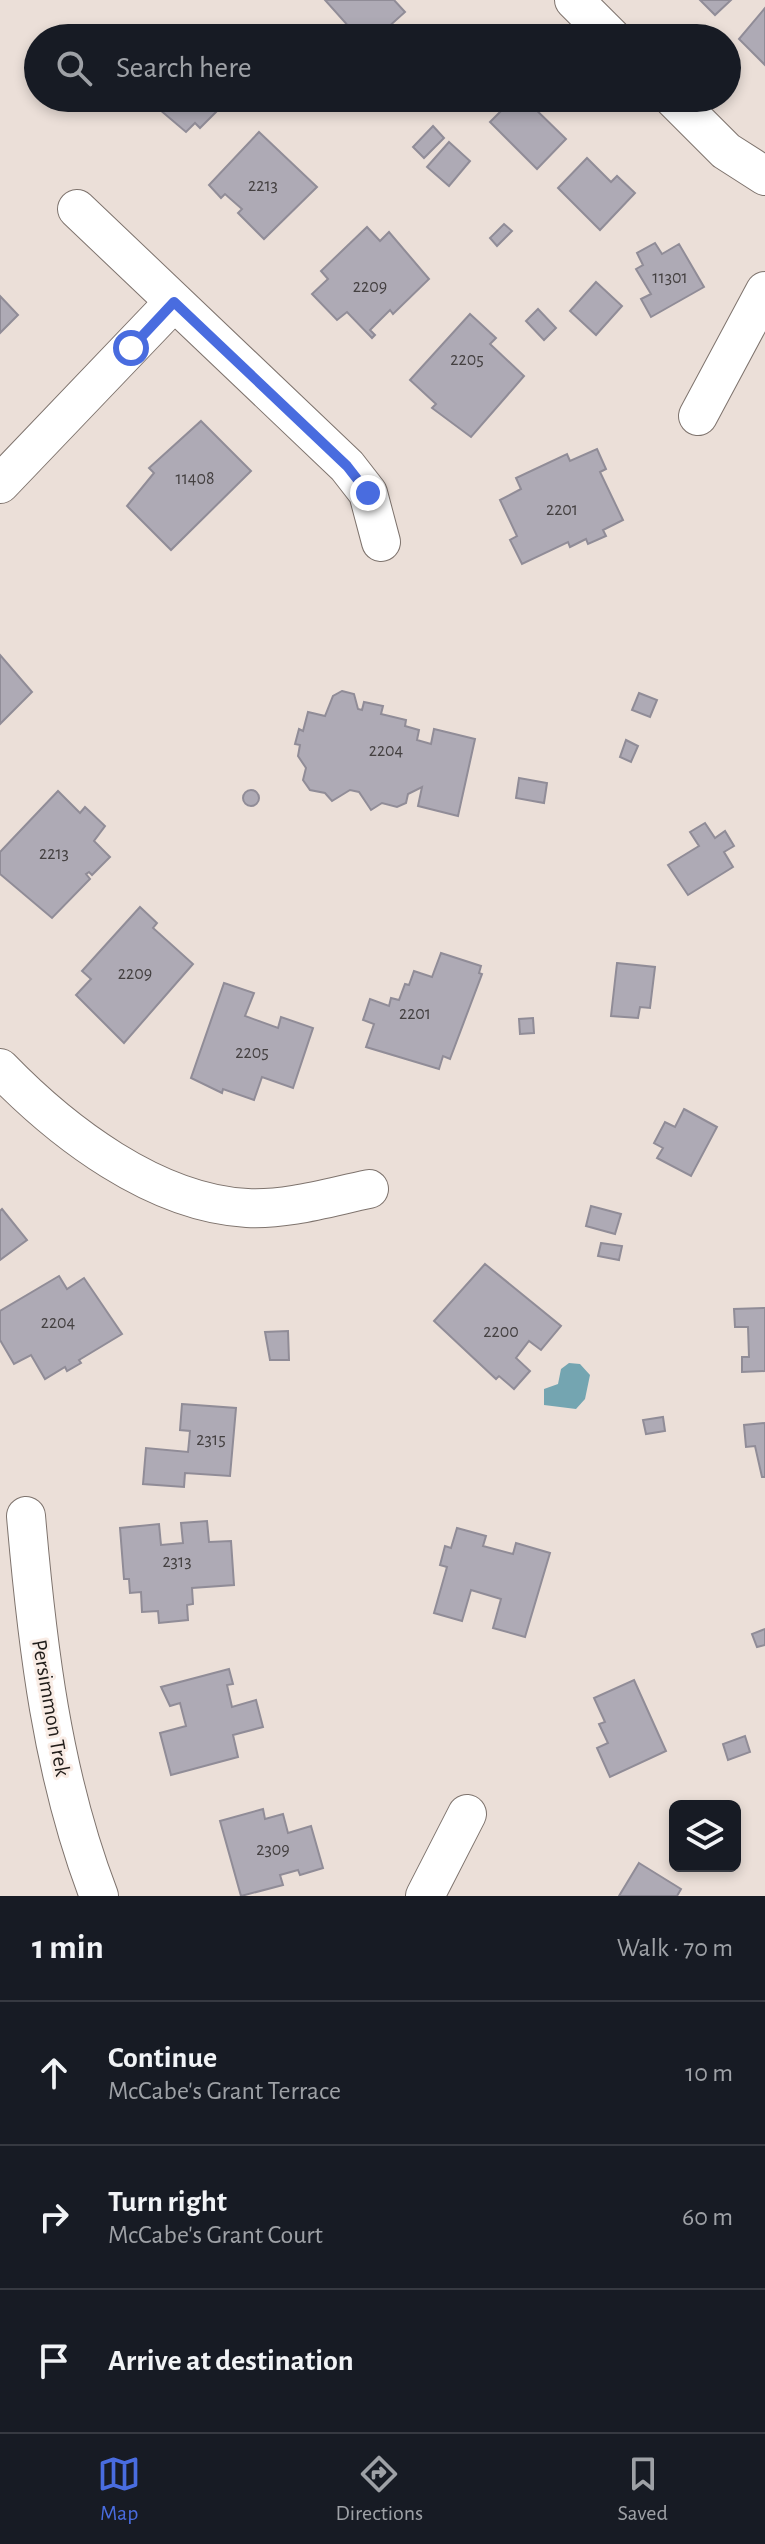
<!DOCTYPE html>
<html lang="en">
<head>
<meta charset="utf-8">
<style>
	:root { --surface:#171b24; --page:#242831; --text:#f1f3f6; --muted:#9ea1a6; --line:#363941; --accent:#496cdf }
	body { margin:0; font-family:"Alegreya Sans",sans-serif; background:var(--page); color:var(--text) }
	.controls { position:absolute; right:24px; bottom:24px; display:grid; overflow:hidden; border-radius:12px; box-shadow:0 4px 12px #0003 }
	.controls button { width:72px; height:72px; display:grid; place-items:center; padding:0; border:0; border-bottom:2px solid var(--line); background:var(--surface); color:var(--text); font:40px sans-serif }
	.stop { position:absolute; width:24px; height:24px; margin:-18px; border:6px solid #496cdf; border-radius:50%; background:#fff }
	.stop.end { background:#496cdf; border-color:#fff; box-shadow:0 2px 8px #0008 }
	.list { margin:0; padding:0; list-style:none }
	h2 { display:flex; justify-content:space-between; align-items:center; height:104px; margin:0; padding:0 32px; font-size:34px }
	h2 small { font-size:26px; font-weight:400; color:var(--muted) }
	.list li { display:grid; grid-template-columns:52px 1fr auto; gap:24px; align-items:center; box-sizing:border-box; height:144px; padding:0 32px; border-top:2px solid var(--line) }
	.list b { display:block; font-size:30px; white-space:nowrap }
	.list p { margin:0; font-size:26px; white-space:nowrap; color:var(--muted) }
	.list em { font-size:26px; font-style:normal; color:var(--muted) }
	.icon { flex:none; width:44px; height:44px; fill:none; stroke:currentColor; stroke-width:2; stroke-linecap:round; stroke-linejoin:round }
	.map { position:relative; flex:none; width:765px; height:1896px; overflow:hidden }
	.search { position:absolute; background:var(--surface); box-shadow:0 4px 12px #0003; left:24px; right:24px; top:24px; height:88px; display:flex; align-items:center; gap:20px; box-sizing:border-box; padding:0 28px; border-radius:44px; color:var(--muted); font-size:30px }
	.sheet { height:536px; background:var(--surface) }
	nav { display:flex; justify-content:space-around; align-items:center; box-sizing:border-box; height:112px; border-top:2px solid var(--line); background:var(--surface); font-size:22px; color:var(--muted) }
	nav a { display:grid; justify-items:center; gap:4px }
	nav .on { color:var(--accent) }
	.map>svg:first-child { display:block }
</style>
</head>
<body>
<div class="map">
<svg width="765" height="1896" viewBox="0 0 765 1896">
	<rect width="100%" height="100%" fill="#ebdfd8"/>
	<polygon fill="#74a5b1" points="569,1363 580,1364 590,1375 585,1399 576,1409 544,1405 544,1389 558,1384 561,1369"/>
	<g fill="#aeaab5" stroke="#908c97" stroke-width="2">
		<polygon points="325,0 394,0 405,12 376,38 359,38"/>
		<polygon points="700,0 731,0 715,15"/>
		<polygon points="765,8 765,65 739,39"/>
		<polygon points="146,98 230,98 200,128 195,123 186,132"/>
		<polygon points="514,98 524,98 566,139 537,169 490,122"/>
		<polygon points="433,126 444,138 424,158 413,147"/>
		<polygon points="259,132 317,187 264,239 238,213 242,209 225,194 221,198 209,185"/>
		<polygon points="449,142 470,161 449,186 427,167"/>
		<polygon points="587,158 611,182 617,176 635,193 600,230 558,188"/>
		<polygon points="504,224 512,231 497,246 490,238"/>
		<polygon points="367,227 380,241 389,232 429,279 393,314 390,310 370,330 375,335 372,338 347,312 337,320 312,294 328,279 321,271"/>
		<polygon points="655,243 662,254 679,244 704,287 651,317 641,299 651,294 636,269 643,265 637,253"/>
		<polygon points="596,282 622,306 596,335 570,311"/>
		<polygon points="0,296 18,315 0,333"/>
		<polygon points="538,309 556,328 544,340 526,321"/>
		<polygon points="470,314 496,338 490,344 524,376 471,437 432,408 436,404 410,380"/>
		<polygon points="201,421 251,471 171,550 127,506 154,473 149,468"/>
		<polygon points="597,449 606,469 600,472 623,520 603,530 606,536 588,544 586,539 570,547 568,542 522,564 510,540 517,536 500,500 521,489 516,478 567,454 570,461"/>
		<polygon points="0,655 32,692 0,724"/>
		<polygon points="342,691 354,694 358,709 362,710 364,702 383,706 381,714 406,720 405,726 419,730 417,740 431,744 434,729 475,739 458,816 418,806 422,787 408,794 406,803 397,807 382,803 371,810 359,792 350,790 332,801 325,793 310,790 303,780 306,768 298,756 300,745 295,744 299,729 303,731 308,712 325,716 333,696"/>
		<polygon points="639,693 657,700 650,717 632,710"/>
		<polygon points="626,740 638,746 631,762 620,757"/>
		<polygon points="519,778 547,783 544,803 516,798"/>
		<circle cx="251" cy="798" r="8"/>
		<polygon points="58,791 80,813 85,807 105,826 94,841 110,857 92,875 89,872 86,874 90,879 52,918 0,874 0,852"/>
		<polygon points="705,823 715,838 725,831 734,846 724,852 733,867 688,895 668,865 699,846 690,832"/>
		<polygon points="140,907 157,923 153,928 193,964 124,1043 76,995 91,979 82,971"/>
		<polygon points="441,953 481,966 479,973 482,974 450,1059 443,1056 439,1069 366,1047 374,1024 363,1020 370,999 389,1006 391,998 399,1000 405,984 409,985 414,971 432,977"/>
		<polygon points="617,963 655,967 650,1008 640,1007 638,1018 611,1016"/>
		<polygon points="224,983 254,993 245,1016 278,1028 281,1017 313,1028 293,1088 262,1077 254,1100 223,1089 222,1093 191,1078"/>
		<polygon points="533,1018 534,1033 520,1034 519,1019"/>
		<polygon points="684,1109 717,1127 691,1176 657,1158 663,1148 654,1143 665,1122 675,1127"/>
		<polygon points="591,1206 621,1214 615,1234 586,1226"/>
		<polygon points="2,1209 27,1240 0,1260 0,1211"/>
		<polygon points="601,1243 622,1246 619,1260 598,1256"/>
		<polygon points="485,1264 561,1326 541,1350 529,1341 516,1358 530,1371 514,1389 499,1376 496,1379 434,1321"/>
		<polygon points="59,1276 67,1289 84,1278 122,1334 79,1360 81,1363 67,1371 65,1367 45,1379 31,1355 14,1364 0,1340 0,1311"/>
		<polygon points="765,1308 765,1371 742,1372 742,1357 749,1357 748,1327 735,1327 734,1309"/>
		<polygon points="288,1331 289,1360 270,1360 265,1332"/>
		<polygon points="182,1404 236,1408 230,1476 185,1473 184,1487 143,1484 146,1448 188,1452 190,1431 180,1430"/>
		<polygon points="663,1417 665,1431 646,1434 643,1420"/>
		<polygon points="765,1423 765,1477 762,1477 755,1446 746,1447 744,1425"/>
		<polygon points="207,1521 209,1542 231,1541 234,1585 192,1588 193,1604 187,1605 188,1620 159,1623 158,1611 142,1612 141,1592 130,1593 129,1579 124,1579 120,1528 159,1524 161,1545 183,1543 181,1523"/>
		<polygon points="457,1528 486,1536 483,1546 513,1554 516,1543 550,1553 525,1637 493,1628 501,1599 471,1590 462,1621 434,1613 447,1567 440,1565 445,1546 451,1548"/>
		<polygon points="765,1629 765,1645 757,1647 752,1634"/>
		<polygon points="229,1669 233,1684 227,1685 232,1707 256,1700 263,1727 233,1735 238,1757 171,1775 160,1733 186,1726 180,1703 170,1706 161,1687"/>
		<polygon points="634,1680 666,1751 610,1777 597,1748 608,1743 599,1724 605,1722 594,1698"/>
		<polygon points="745,1736 750,1752 728,1760 723,1744"/>
		<polygon points="263,1809 265,1819 283,1814 288,1833 311,1826 323,1868 300,1875 298,1870 280,1875 283,1885 241,1896 220,1821"/>
		<polygon points="639,1863 681,1889 677,1896 619,1896"/>
	</g>
	<g fill="none" stroke-linecap="round" stroke-linejoin="round">
		<g stroke="#7e736d" stroke-width="40">
			<g id="street">
				<polyline points="574,0 612,38"/>
				<polyline points="673,98 726,151 765,176"/>
				<polyline points="77,209 347,466 368,493 381,542"/>
				<polyline points="698,416 765,291"/>
				<polyline points="0,484 174,302"/>
				<path d="M0,1068C62,1132 154,1203 247,1208C288,1210 330,1197 369,1189"/>
				<path d="M26,1516C37,1644 52,1774 99,1896"/>
				<polyline points="425,1896 467,1814"/>
			</g>
		</g>
		<use href="#street" stroke="#fff" stroke-width="38"/>
	</g>
	<g fill="none" stroke-linecap="round" stroke-linejoin="round">
		<polyline stroke="#496cdf" stroke-width="10" points="131,348 174,302 347,466 368,493"/>
	</g>
	<g text-anchor="middle" dominant-baseline="central" stroke-width="6" stroke-linejoin="round" paint-order="stroke">
		<g font-size="18" fill="#444041">
			<text x="263" y="186">2213</text>
			<text x="670" y="278">11301</text>
			<text x="370" y="287">2209</text>
			<text x="467" y="360">2205</text>
			<text x="195" y="479">11408</text>
			<text x="562" y="510">2201</text>
			<text x="386" y="751">2204</text>
			<text x="54" y="854">2213</text>
			<text x="135" y="974">2209</text>
			<text x="415" y="1014">2201</text>
			<text x="252" y="1053">2205</text>
			<text x="58" y="1323">2204</text>
			<text x="501" y="1332">2200</text>
			<text x="211" y="1440">2315</text>
			<text x="177" y="1562">2313</text>
			<text x="273" y="1850">2309</text>
		</g>
		<g font-size="22" fill="#211d1a" stroke="#f9ece5">
			<text transform="translate(51 1708) rotate(80)">Persimmon Trek</text>
		</g>
	</g>
</svg>
<div class="controls">
<button><svg class="icon" aria-label="layers" viewBox="0 0 24 24"><path d="M12 4l9 5-9 5-9-5zM3 14l9 5 9-5"/></svg></button>
</div>
<div class="stop" style="left:131px;top:348px"></div>
<div class="stop end" style="left:368px;top:493px"></div>
<div class="search"><svg class="icon" aria-label="search" viewBox="0 0 24 24"><circle cx="10" cy="10" r="6"/><path d="M15 15l6 6"/></svg>Search here</div>
</div>
<section class="sheet">
<h2>1 min<small>Walk · 70 m</small></h2>
<ul class="list">
<li><svg class="icon" aria-label="ahead" viewBox="0 0 24 24"><path d="M12 20V5M6 11l6-6 6 6"/></svg><div><b>Continue</b><p>McCabe's Grant Terrace</p></div><em>10 m</em></li>
<li><svg class="icon" aria-label="right" viewBox="0 0 24 24"><path d="M7 20v-9h11M14 6l5 5-5 5"/></svg><div><b>Turn right</b><p>McCabe's Grant Court</p></div><em>60 m</em></li>
<li><svg class="icon" aria-label="arrive" viewBox="0 0 24 24"><path d="M6 21V4h12l-3 4 3 4H6"/></svg><div><b>Arrive at destination</b></div></li>
</ul>
</section>
<nav>
<a class="on"><svg class="icon" aria-label="map" viewBox="0 0 24 24"><path d="M3 6l6-2 6 2 6-2v14l-6 2-6-2-6 2zM9 4v14M15 6v14"/></svg>Map</a>
<a><svg class="icon" aria-label="directions" viewBox="0 0 24 24"><path d="M12 3l9 9-9 9-9-9zM9 14v-3h6M13 9l2 2-2 2"/></svg>Directions</a>
<a><svg class="icon" aria-label="saved" viewBox="0 0 24 24"><path d="M7 4h10v16l-5-4-5 4z"/></svg>Saved</a>
</nav>
</body>
</html>
